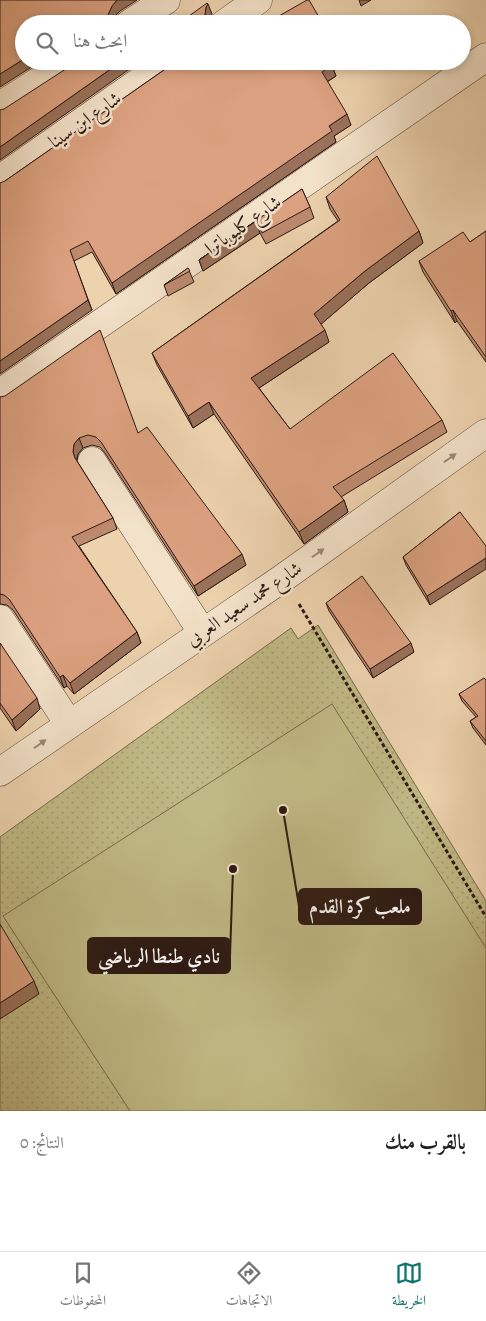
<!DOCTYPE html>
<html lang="ar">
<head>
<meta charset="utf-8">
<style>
	:root { --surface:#fff; --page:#f2f2f2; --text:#222; --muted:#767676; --line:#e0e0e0; --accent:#0f766e }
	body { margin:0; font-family:Alegreya,Amiri,serif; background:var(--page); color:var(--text); direction:rtl }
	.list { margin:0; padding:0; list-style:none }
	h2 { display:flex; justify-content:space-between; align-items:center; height:65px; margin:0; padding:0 20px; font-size:21px }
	h2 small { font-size:16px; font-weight:400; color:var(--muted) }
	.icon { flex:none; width:28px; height:28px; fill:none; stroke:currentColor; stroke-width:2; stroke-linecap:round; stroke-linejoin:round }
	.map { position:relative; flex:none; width:486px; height:1111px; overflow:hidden; direction:ltr }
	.search { position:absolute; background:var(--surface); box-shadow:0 2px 8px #0003; left:15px; right:15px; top:15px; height:55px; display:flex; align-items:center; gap:12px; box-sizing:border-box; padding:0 18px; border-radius:28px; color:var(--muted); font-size:19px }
	.sheet { height:140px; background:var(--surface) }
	nav { display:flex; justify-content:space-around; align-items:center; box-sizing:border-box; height:70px; border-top:1px solid var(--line); background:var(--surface); font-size:14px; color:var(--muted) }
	nav a { display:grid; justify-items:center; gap:2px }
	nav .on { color:var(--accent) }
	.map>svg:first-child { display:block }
</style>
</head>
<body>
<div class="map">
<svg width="486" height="1111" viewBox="0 0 486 1111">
	<defs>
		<pattern id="park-dots" width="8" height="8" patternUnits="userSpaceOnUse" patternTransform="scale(1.25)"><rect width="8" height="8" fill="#c0b985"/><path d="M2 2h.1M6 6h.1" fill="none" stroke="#a59e72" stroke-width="1.8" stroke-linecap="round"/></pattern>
	</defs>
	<rect width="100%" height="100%" fill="#edd2ae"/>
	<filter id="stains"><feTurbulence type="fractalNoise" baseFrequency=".004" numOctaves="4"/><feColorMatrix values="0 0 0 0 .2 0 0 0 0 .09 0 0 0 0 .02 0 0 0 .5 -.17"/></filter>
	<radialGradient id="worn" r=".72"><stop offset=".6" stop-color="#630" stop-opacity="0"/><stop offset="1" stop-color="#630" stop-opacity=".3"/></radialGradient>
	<polygon fill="url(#park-dots)" stroke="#76694c" points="318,625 486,901 486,1111 0,1111 0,837 291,628 298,639"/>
	<polygon fill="#c0b985" stroke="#76694c" points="332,704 486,948 486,1111 130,1111 3,916"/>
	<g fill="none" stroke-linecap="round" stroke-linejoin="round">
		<g stroke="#5c4739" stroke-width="29">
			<g id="minor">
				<polyline points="129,24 166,0"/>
				<polyline points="224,24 258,0"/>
				<polyline points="0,106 70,61"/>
				<polyline points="0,179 169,61"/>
				<polyline points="0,393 486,57"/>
				<polyline points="92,461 202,632"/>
				<polyline points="0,619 69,724"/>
				<polyline points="0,772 283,578 486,433"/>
			</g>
		</g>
		<polyline stroke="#2c1912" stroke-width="3" stroke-dasharray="4 2.5" stroke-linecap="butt" points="299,604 486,917"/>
		<use href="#minor" stroke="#f3e2ca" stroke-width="28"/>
	</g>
	<g fill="#bd8a6e" stroke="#2c1912">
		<polygon points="176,61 336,61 332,66 336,76 327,82 351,125 334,136 336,142 116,294 92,252 74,261 92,310 5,181 174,63"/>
		<polygon points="302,189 310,207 314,218 266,244 260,233 203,271 199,260"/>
		<polygon points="326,197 419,231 423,243 369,283 321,324 329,342 259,388 290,429 442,420 447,432 341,497 344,500 348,512 304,544 214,414 193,428 157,365 152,353 338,221 330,209"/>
		<polygon points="486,231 486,362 457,321 455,323 423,272 419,261 470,242"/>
		<polygon points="188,268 194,282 168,296 164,285"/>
		<polygon points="0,397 138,433 246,565 198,596 105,453 100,447 92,445 83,448 78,454 77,461 113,518 117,529 79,546 137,632 141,643 74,694 67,686 64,688 13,610 7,605 0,604"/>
		<polygon points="460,512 430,605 406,565 403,557"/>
		<polygon points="326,603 414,652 373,678 329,611"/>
		<polygon points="0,643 40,709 16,731 0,708"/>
		<polygon points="486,680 486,745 473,728 470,721 476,717 462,701 459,694"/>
	</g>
	<g fill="#9a715a" stroke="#2c1912">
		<polygon points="117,0 137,0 120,11 115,16 113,24 108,15 112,6"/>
		<polygon points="359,0 371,0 361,6"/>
		<polygon points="208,4 212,14 210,18 209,24 208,24 205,14 206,7"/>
		<polygon points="24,59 24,61 41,61 0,87 0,74"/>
		<polygon points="122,61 141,61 0,160 0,147"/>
		<polygon points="325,61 336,61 332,66 336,76 325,83 322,72"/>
		<polygon points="347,114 351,125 334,136 336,142 116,294 112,283 329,126"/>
		<polygon points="256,221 260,233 203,271 199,260"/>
		<polygon points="419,231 423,243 369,283 319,326 314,314 365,271"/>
		<polygon points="88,300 92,310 0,374 0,361"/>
		<polygon points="453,310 457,321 455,323 451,311"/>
		<polygon points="325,330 329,342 256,390 251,378"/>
		<polygon points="209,402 214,414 193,428 188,416"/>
		<polygon points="79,438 83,448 78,454 76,462 73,452 74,444"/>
		<polygon points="344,500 348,512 304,544 299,532"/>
		<polygon points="242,554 246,565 198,596 194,586"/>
		<polygon points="486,558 486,569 430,605 427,596"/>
		<polygon points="137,632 141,643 74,694 70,683"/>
		<polygon points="411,643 414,652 373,678 370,669"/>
		<polygon points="63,675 67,686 64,688 60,677"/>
		<polygon points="37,698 40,709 16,731 12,720"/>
		<polygon points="34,981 39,994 0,1019 0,1003"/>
	</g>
	<g fill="#dca180" stroke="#2c1912">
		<polygon points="0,0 117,0 112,6 108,15 112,22 114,24 24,24 24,59 0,74"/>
		<polygon points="307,0 309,0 323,24 265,24"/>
		<polygon points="207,3 208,4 206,7 205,14 207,22 209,24 178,24"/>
		<polygon points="243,17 262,24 233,24"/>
		<polygon points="77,61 122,61 0,147 0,110 4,109 75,63"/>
		<polygon points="176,61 327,61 332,65 322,72 347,114 329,126 332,131 112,283 88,241 70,250 88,300 0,361 0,183 5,181 174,63"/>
		<polygon points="377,156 419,231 365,271 314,314 325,330 251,378 290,429 393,353 442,420 333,487 344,500 299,532 209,402 188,416 152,353 340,220 326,197"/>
		<polygon points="302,189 310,207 262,233 256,221 199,260"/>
		<polygon points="486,231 486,357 453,310 451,311 419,261 463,232 470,242"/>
		<polygon points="188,268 190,271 164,285"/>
		<polygon points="100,330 138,433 147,427 242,554 194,586 101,442 96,437 88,435 79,438 74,444 73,452 75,458 113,518 72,537 137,632 70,683 63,675 60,677 9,599 4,595 0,594 0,397 5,396"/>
		<polygon points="460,512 486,546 486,558 427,596 403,557"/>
		<polygon points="362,576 411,643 370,669 326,603"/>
		<polygon points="0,643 37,698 12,720 0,703"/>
		<polygon points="484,678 486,680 486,741 470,721 478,716 459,694"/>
		<polygon points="0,924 34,981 0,1003"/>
	</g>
	<defs><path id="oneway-solid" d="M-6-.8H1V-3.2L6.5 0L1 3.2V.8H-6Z" transform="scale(1.25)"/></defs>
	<g fill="#987">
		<use href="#oneway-solid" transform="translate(450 458) rotate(-35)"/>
		<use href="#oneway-solid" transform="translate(318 553) rotate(-35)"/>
		<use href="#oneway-solid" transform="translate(40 744) rotate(-35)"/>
	</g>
	<g text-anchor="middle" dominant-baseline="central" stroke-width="5" stroke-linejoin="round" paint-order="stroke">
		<g font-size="19" fill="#2c1912" stroke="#f3e2ca">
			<text transform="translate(85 120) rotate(-35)">شارع ابن سينا</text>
			<text transform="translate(243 225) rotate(-35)">شارع كليوباترا</text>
			<text transform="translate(244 604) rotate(-34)">شارع محمد سعيد العربي</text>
		</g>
	</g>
	<path fill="none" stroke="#2c1912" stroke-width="2" d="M283 810L299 906M233 869L230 956"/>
	<g fill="#2c1912" stroke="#f3e2ca" stroke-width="2">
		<circle cx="283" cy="810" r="5"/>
		<circle cx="233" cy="869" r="5"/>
	</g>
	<g fill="#2c1912" stroke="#2c1912" stroke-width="2">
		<rect x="299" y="889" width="122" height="35" rx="5"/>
		<rect x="88" y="938" width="142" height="35" rx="5"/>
	</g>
	<g font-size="20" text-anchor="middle" font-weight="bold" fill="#fff">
		<text x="360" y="913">ملعب كرة القدم</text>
		<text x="159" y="963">نادي طنطا الرياضي</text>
	</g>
	<rect width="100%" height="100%" filter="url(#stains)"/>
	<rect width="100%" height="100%" fill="url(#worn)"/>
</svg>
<div class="search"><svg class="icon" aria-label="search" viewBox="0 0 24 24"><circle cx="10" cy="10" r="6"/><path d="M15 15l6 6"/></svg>ابحث هنا</div>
</div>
<section class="sheet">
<h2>بالقرب منك<small>النتائج: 0</small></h2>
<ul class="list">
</ul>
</section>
<nav>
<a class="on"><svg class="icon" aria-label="map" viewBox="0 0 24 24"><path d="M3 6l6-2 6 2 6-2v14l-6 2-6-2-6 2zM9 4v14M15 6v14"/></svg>الخريطة</a>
<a><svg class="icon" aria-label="directions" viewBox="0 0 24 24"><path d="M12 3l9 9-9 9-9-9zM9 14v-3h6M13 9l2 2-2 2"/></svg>الاتجاهات</a>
<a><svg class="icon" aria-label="saved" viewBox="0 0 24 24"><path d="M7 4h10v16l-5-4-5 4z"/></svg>المحفوظات</a>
</nav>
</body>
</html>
